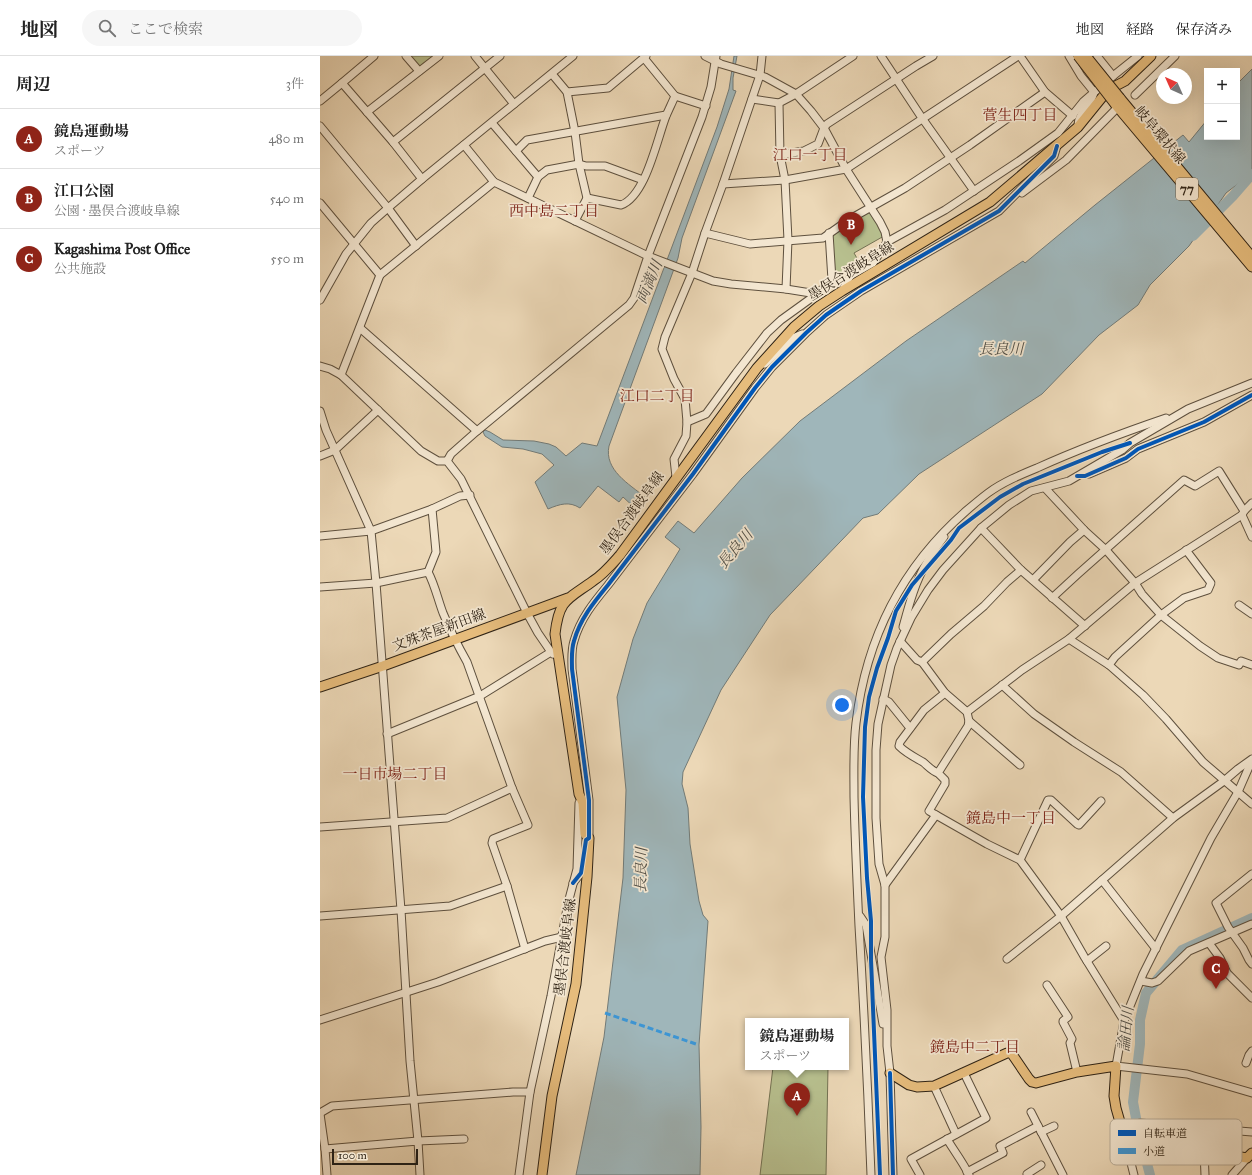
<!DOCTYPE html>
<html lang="ja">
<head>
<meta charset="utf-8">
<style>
	:root { --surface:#fff; --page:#f6f6f6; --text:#222; --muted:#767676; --line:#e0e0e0; --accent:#8f2418 }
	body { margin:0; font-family:"IM FELL Great Primer","Noto Serif JP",serif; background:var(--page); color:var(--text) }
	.controls { position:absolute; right:12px; top:12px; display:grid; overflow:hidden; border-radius:0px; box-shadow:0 4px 16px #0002 }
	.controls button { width:36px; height:36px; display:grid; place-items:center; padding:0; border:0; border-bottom:1px solid var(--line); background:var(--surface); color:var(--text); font:20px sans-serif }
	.compass { position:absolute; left:836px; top:12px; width:36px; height:36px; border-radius:50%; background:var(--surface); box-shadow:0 4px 16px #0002; rotate:315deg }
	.scale { position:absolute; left:12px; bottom:10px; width:86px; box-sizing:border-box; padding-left:4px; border:2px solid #2f2315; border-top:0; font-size:11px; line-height:14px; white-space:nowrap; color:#2f2315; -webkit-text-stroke:3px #f3e6d0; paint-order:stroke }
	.you { position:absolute; left:522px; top:649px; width:14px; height:14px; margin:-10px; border:3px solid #fff; border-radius:50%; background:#1a73e8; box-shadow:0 0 0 6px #1a73e833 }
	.badge { display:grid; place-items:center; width:26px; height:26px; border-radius:50%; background:var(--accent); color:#fff; font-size:13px; font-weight:700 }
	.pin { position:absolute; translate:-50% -33px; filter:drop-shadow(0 1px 2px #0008) }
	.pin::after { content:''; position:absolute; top:21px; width:14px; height:12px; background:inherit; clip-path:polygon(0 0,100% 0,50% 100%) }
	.popup { position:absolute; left:425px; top:962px; width:104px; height:52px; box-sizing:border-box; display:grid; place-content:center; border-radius:0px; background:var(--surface); filter:drop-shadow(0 1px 3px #0005); font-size:13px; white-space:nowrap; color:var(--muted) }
	.popup b { font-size:15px; color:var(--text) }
	.popup::after { content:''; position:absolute; left:50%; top:100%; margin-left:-8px; border:8px solid transparent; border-top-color:var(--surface) }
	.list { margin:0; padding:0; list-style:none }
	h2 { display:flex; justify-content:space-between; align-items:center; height:52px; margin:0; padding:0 16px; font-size:17px }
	h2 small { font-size:13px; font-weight:400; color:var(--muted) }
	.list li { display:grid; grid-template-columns:26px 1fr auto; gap:12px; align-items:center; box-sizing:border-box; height:60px; padding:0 16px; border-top:1px solid var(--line) }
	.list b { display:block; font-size:15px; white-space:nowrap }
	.list p { margin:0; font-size:13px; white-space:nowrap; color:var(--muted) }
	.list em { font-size:13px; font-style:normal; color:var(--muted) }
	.icon { flex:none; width:22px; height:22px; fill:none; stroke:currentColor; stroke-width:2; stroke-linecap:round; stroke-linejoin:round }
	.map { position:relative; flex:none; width:932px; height:1119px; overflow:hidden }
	header { display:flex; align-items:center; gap:24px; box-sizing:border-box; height:56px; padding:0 20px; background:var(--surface); border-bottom:1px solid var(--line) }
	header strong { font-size:19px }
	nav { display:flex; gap:22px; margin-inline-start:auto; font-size:14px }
	.search { width:280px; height:36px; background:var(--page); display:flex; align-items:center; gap:10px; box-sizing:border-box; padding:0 14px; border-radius:22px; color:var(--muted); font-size:15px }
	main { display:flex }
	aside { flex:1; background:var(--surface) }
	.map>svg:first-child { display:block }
</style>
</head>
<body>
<header>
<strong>地図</strong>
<div class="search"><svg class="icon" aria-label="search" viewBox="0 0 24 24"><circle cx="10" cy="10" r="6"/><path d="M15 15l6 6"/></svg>ここで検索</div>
<nav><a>地図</a><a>経路</a><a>保存済み</a></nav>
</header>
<main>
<aside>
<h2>周辺<small>3件</small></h2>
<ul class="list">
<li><span class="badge">A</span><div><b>鏡島運動場</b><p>スポーツ</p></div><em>480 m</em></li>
<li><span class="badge">B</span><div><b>江口公園</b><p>公園 · 墨俣合渡岐阜線</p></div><em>540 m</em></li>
<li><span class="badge">C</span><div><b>Kagashima Post Office</b><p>公共施設</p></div><em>550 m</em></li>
</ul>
</aside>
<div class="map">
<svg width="932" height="1119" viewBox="0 0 932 1119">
	<rect width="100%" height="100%" fill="#ecd8b7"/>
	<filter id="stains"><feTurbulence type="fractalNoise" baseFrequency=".005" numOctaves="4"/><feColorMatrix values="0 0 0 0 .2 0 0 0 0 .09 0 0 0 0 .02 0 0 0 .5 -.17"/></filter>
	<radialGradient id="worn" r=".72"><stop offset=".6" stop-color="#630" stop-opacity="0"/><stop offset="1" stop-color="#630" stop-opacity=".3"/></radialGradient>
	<g fill="#b7bf8e" stroke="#737152">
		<polygon points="88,0 116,0 99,13"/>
		<polygon points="551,154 564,180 534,197 538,204 515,222 512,179"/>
		<polygon points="453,1011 508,1011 506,1119 440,1119"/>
	</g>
	<g fill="#9fb6ba" stroke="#727b78">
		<path d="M414,0H417L413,22V34L416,35L362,182L358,202L289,390C284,414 309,428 325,441L316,453L303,441L299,446L278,430L260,452C249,445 240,448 228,453L215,426L234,409L222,398L203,393L182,391L165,380L163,376L165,374L170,376L183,384L214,385L229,388L236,391L246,400L262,387L277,390L397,71L409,33Z"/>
		<polygon points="932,13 932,117 906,137 869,190 830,229 818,249 779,279 722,338 599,418 558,458 543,462 450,559 401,634 363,716 362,728 368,752 370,788 379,845 383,859 388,865 379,989 381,1071 380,1119 256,1119 284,981 303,822 306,734 297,641 313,583 327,547 360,493 345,481 358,465 374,477 422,422 480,365 586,285 703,205 705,207 775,149 863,79 869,86 887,64 887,81 917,81 917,28"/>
	</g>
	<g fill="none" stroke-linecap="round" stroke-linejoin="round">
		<g stroke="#9fb6ba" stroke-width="10">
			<polyline points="873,180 913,140 932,118"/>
			<polyline points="830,1119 818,1073 813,1046 820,988 820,964 826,937 862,894 932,862"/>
		</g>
		<g stroke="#5e503e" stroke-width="9">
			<g id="minor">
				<polyline points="54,0 22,27 73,86 102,123"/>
				<polyline points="86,0 99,15"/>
				<polyline points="155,0 194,48"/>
				<polyline points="385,0 401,8 445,21 476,38 491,55 504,72 526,113 560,166 565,176 567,186"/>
				<polyline points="442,0 440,19 403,128 385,177 372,217 345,281 342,293 354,323 365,343 367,366 386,358 416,317 447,277 461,264 497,238"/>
				<polyline points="561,0 602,62 654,135"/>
				<polyline points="700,0 725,36 753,60"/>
				<path d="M749,0L761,20L774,36C772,49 758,57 758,69"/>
				<polyline points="777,0 793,20"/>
				<polyline points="324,2 355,40 386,50"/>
				<polyline points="232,18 247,36 255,76 259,108 267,142 255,165"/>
				<polyline points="247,36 288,32 326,0"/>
				<polyline points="815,39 855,0"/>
				<polyline points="432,43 459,47"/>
				<polyline points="0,45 22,27"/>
				<polyline points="47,56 119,0"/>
				<polyline points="172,67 218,121"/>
				<polyline points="0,70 68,152 96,190"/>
				<polyline points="73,86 180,0"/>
				<polyline points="144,89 174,126 328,200 393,225 411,228 466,233 497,238 512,224 509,177"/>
				<polyline points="196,95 207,84 346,59"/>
				<polyline points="460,99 484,95 498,88 504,72 507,68 596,10 613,0"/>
				<polyline points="174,126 60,219 21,319 101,395 118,405 127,405 141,423 207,557 218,577 231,596"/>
				<polyline points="403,128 465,124 526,113 698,0"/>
				<polyline points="702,137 746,104 798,51"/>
				<polyline points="208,142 218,121 227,114 259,108 266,110 285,110 323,124"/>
				<path d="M267,142L301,149C326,140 337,83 346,60C349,53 352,47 355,40"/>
				<polyline points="0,147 60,219"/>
				<polyline points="385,177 430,188 503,182 530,163 585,132 650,89 725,36"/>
				<polyline points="466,233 468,184 465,124 460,99 459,47 476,38 533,0"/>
				<polyline points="522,235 530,220 553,207 567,186 625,154 699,105 738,77 763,46 793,20 818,0"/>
				<polyline points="0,244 26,198 51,167 68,152 102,123 253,0"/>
				<polyline points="40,272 157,375"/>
				<polyline points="445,308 473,282 482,278"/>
				<polyline points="0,310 10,313 21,319"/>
				<polyline points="0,355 6,374 51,475 56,527 81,854 90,1005 98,1085 144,1083"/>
				<polyline points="0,400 15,394 58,354"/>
				<polyline points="127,405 131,398 157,375 309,249 314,242 328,200 382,61 391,31 396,0"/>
				<polyline points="769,418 806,402 818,393 884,366 932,339"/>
				<polyline points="356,421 354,403 366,380 367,366"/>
				<polyline points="725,432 764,474 786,494 815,527 822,538 841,559 880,590 898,602 919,609 921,605 932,609"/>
				<polyline points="922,459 932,481"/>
				<polyline points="661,472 701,514 765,570"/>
				<polyline points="0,480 51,475 112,453 140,440 150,439"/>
				<path d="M108,516C115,529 118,544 123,557C130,574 138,590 147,606L192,732L208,769L173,783L172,787L187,830L205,893"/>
				<polyline points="108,516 116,496 112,453"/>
				<polyline points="713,524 750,486 764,474"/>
				<polyline points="0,531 56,527 108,516"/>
				<polyline points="732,542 758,518 864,424 875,430 899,415 924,455"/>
				<polyline points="919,549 932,558"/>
				<path d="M583,571C589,549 595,526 607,506C612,497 618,489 624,481"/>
				<polyline points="749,583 789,609 823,639 846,663 883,706 932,748"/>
				<polyline points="580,585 597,604 602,606 625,637 647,656 649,665 648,670 618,717 625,724 625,728 609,755 667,788 700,804 741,860 765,902 804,965"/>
				<polyline points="602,606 631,578 664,550 687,526 701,514"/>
				<polyline points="789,609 795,601 841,559 864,542 888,534 891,527 866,494"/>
				<polyline points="682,629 714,658 754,686 801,716 853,762"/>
				<polyline points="563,643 569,646 590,672"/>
				<polyline points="647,656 702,614 749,583 815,527 922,459 924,455 932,447"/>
				<polyline points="649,665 700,709"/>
				<polyline points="67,678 160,640 231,596 233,598"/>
				<polyline points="932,704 918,736 891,782 823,918 804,965 796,1010 867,1018 932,1037"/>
				<path d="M618,717C612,715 608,710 603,706C594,701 586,697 579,690L580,686L604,654L625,637"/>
				<polyline points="0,771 127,762 192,732"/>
				<polyline points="700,804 728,744 731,744 757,768 759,769 781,745"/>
				<polyline points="932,818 896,847 908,871 923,892 929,904 932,908"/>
				<polyline points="782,824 836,893"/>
				<path d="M253,827L261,817L266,784L269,782V744L252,613C252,604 251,594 254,585C260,563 274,546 288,529L373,418L435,332L452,311L486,277L506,259L541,235L679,155L734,100L737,90"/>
				<polyline points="565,829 616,759"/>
				<polyline points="0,860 130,850 187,830"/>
				<polyline points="540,860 546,869 563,968"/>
				<polyline points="889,887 900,902 907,917 932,942"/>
				<polyline points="687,903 741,860 853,762 904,725 918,713 932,703"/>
				<polyline points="767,905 786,890"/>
				<polyline points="821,925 832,927 838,925 869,895 932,868"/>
				<polyline points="727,929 748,961 743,965 743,966 752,983 750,987 757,1016"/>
				<polyline points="0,964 118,926 225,885 242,881"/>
				<polyline points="926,1007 929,999 932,995"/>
				<polyline points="614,1030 636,1078"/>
				<polyline points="711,1056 743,1119"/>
				<polyline points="0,1057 12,1050 193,1036 210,1036"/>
				<polyline points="0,1058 5,1093 7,1119"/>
				<polyline points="802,1073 820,1067 932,1076"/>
				<polyline points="721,1076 734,1070"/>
				<path d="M627,1083C634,1095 643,1106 649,1119"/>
				<polyline points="806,1087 814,1119"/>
				<polyline points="5,1093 98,1085 100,1119"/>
				<polyline points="884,1095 885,1119"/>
				<polyline points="647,1116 683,1097 680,1090 718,1070"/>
				<polyline points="707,1118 721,1109"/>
				<polyline points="199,1119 210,1036 231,940 248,847 257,813 259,747"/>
				<path d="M551,1119C548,1036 544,953 539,870C537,827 535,784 534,741C534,716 533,691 536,667C546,582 582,511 646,455C653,449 660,443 668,437C683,426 700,419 717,412C759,393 802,377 846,362"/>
				<polyline points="573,1119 570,1017 567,990 567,954 561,901 565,881 565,829 559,808 556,762 556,694 558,668 571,609 577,592 591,562 608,534 623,514 661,472 689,449 711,435 749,425 802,394 810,387 868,353 932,327"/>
				<polyline points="600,1119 591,1103 666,1062 644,1017"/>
				<polyline points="912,1119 927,1102"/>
			</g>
		</g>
		<g stroke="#2f2315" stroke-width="11">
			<g id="major">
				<polyline points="800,42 932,201"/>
				<polyline points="795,48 932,211"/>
				<polyline points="0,631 63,610 248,542"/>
				<polyline points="570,1017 589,1029 597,1031 614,1030 687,997 690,997 692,998 709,1023 712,1026 716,1027 757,1016 796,1010 794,1040 796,1052 806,1087 817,1084 927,1102 932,1097"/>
				<path d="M222,1119L232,1040L256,928L267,821L269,782L265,778L263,747L259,738L235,578C239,543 247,544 273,525C284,518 292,508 300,499L437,312L474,271L499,250L522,235L670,146L758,71L788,34L805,25L831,0"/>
			</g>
		</g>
		<use href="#minor" stroke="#f3e6d0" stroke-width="7"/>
		<use href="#major" stroke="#e6bc7c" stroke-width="9"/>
		<g stroke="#2f2315" stroke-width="11" stroke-linecap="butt">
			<g id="major-bridge">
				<polyline points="758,0 795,48"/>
				<polyline points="766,0 800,42"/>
			</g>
		</g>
		<use href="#major-bridge" stroke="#e6bc7c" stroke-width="9"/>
		<polyline stroke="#3d95d3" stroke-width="3" stroke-dasharray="6 3" stroke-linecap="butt" points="285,957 376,988"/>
		<g stroke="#f3e6d0" stroke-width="6">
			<g id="cycleway">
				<polyline points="757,420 765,420 806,402 818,393 884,366 932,339"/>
				<path d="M253,827L261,817L266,784L269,782V744L252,613C252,604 251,594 254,585C260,563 274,546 288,529L373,418L435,332L452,311L486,277L506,259L541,235L679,155L734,100L737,90"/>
				<polyline points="570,1017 573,1119"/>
				<polyline points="560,1119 551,904 551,865 547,822 543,741 545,671 549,641 557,612 568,582 576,555 592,529 631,484 639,472 680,441 703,428 782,396 810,387"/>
			</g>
		</g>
		<use href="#cycleway" stroke="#0057b8" stroke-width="4"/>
	</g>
	<g text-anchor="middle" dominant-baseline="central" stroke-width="3.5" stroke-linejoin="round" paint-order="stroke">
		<rect fill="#f3e6d0" stroke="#6a5e4d" stroke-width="1" x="856" y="122" width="22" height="22" rx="3"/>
		<g font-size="13" font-weight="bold" fill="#2f2315">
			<text x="867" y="133">77</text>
		</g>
		<g font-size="14" fill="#2f2315" stroke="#f3e6d0">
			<text transform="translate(840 79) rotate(50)">岐阜環状線</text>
			<text transform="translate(531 215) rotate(-32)">墨俣合渡岐阜線</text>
			<text transform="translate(312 457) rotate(-54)">墨俣合渡岐阜線</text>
			<text transform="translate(119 574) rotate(-20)">文殊茶屋新田線</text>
			<text transform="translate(245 891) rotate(-83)">墨俣合渡岐阜線</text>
		</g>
		<g font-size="15" fill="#7a1f14" stroke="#f3e6d0">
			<text x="700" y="59">菅生四丁目</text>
			<text x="490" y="99">江口一丁目</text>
			<text x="234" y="155">西中島二丁目</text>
			<text x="337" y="340">江口二丁目</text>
			<text x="75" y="718">一日市場二丁目</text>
			<text x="691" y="762">鏡島中一丁目</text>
			<text x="655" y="991">鏡島中二丁目</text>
		</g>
		<g font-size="15" font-style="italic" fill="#514f47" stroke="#f3e6d0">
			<text transform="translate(329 226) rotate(-67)">両満川</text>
			<text x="681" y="293">長良川</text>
			<text transform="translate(415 493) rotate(-50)">長良川</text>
			<text transform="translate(321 814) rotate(-89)">長良川</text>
			<text transform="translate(806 973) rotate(-84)">論田川</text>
		</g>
	</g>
	<rect x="790" y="1063" width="132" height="46" rx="6" fill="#f3e6d0" stroke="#b8ac98" stroke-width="1"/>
	<rect x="798" y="1074" width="18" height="6" fill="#0057b8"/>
	<rect x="798" y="1092" width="18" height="6" fill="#3d95d3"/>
	<g font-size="11" fill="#2f2315">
		<text x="823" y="1081">自転車道</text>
		<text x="823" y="1099">小道</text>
	</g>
	<rect width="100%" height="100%" filter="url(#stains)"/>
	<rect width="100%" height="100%" fill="url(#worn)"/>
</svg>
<div class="controls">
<button>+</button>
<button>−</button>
</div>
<svg class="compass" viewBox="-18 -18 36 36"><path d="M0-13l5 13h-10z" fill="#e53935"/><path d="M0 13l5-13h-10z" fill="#767676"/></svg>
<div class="scale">100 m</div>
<div class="you"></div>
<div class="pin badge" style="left:477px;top:1060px">A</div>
<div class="popup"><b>鏡島運動場</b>スポーツ</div>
<div class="pin badge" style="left:531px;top:189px">B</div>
<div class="pin badge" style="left:896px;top:933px">C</div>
</div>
</main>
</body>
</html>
